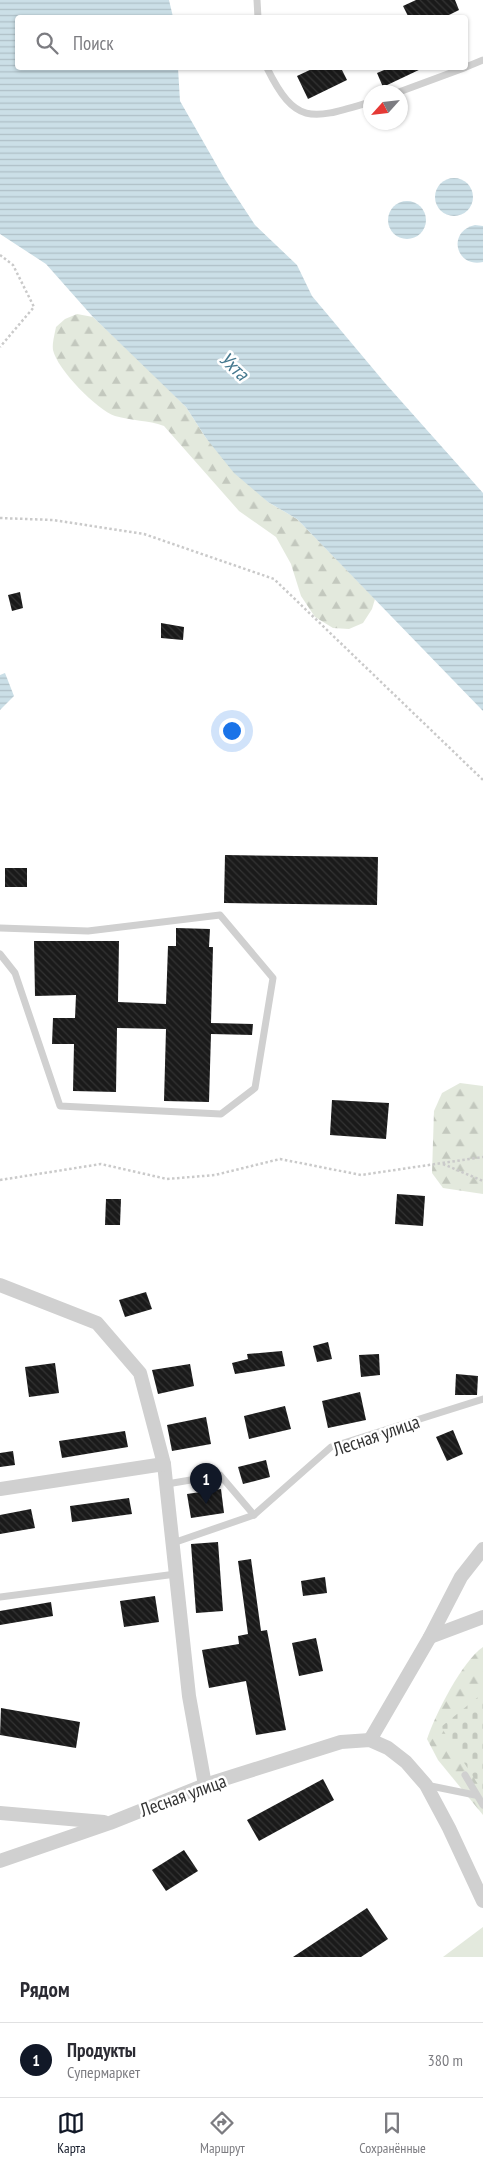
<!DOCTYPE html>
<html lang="ru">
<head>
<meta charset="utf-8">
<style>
	:root { --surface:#fff; --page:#f7f7f7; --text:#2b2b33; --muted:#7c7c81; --line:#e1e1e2; --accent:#111827 }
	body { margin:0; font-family:"PT Sans Narrow",sans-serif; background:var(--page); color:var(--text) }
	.compass { position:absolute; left:363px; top:85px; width:45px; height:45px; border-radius:50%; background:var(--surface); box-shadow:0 1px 4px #0004; rotate:243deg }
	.you { position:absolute; left:231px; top:730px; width:18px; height:18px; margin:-12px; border:4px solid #fff; border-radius:50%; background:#1a73e8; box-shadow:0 0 0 8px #1a73e833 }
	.badge { display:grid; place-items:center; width:32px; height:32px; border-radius:50%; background:var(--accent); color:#fff; font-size:16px; font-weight:700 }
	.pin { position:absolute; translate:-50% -41px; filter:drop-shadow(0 1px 2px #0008) }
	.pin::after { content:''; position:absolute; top:26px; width:18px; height:15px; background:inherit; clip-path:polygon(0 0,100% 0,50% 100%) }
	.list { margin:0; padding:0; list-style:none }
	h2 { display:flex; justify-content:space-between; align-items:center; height:65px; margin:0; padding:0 20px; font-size:21px }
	h2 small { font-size:16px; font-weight:400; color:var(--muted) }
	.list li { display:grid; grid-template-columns:32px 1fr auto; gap:15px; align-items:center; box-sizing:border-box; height:75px; padding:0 20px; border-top:1px solid var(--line) }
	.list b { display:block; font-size:19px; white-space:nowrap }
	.list p { margin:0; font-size:16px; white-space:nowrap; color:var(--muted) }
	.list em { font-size:16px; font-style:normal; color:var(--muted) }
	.icon { flex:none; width:28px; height:28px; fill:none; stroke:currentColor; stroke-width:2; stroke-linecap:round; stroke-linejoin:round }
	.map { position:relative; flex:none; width:483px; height:1957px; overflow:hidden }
	.search { position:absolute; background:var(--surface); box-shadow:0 1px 4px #0004; left:15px; right:15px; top:15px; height:55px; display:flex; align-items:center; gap:12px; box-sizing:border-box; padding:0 18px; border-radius:5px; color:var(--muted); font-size:19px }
	.sheet { height:140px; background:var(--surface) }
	nav { display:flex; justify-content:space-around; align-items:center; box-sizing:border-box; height:70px; border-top:1px solid var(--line); background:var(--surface); font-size:14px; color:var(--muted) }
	nav a { display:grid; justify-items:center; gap:2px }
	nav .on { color:var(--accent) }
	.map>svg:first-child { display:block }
</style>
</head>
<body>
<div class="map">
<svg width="483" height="1957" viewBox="0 0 483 1957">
	<defs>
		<pattern id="forest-firs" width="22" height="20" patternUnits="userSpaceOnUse" patternTransform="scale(1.25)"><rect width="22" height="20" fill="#e3e9dd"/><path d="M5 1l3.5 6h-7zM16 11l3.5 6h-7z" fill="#c3c8be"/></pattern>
		<pattern id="cemetery-stones" width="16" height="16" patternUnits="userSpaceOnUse" patternTransform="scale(1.25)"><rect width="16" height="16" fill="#e3e9dd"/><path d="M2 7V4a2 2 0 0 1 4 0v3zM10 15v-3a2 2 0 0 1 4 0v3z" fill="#c3c8be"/></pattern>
		<pattern id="water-rules" width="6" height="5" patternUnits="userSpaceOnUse" patternTransform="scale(1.25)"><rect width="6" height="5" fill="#cbdfe7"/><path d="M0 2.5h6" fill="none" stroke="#afc0c7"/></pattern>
		<pattern id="building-back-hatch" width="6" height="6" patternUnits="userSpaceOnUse" patternTransform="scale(1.25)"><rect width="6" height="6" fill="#1a1a1a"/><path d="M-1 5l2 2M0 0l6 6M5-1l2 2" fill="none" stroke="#333"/></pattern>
	</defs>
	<rect width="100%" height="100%" fill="#fff"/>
	<polygon fill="#e3e9dd" points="483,1927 483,1957 443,1957"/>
	<g fill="url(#forest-firs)">
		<path d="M77,314L93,317L155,376L186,407L206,438L268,502L297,519L375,599L372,609L363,623L349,629L333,628L315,617L301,596L291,564L276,537L239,511L164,426C148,420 132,421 115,416C97,410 57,369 53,350C52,343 55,333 56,327L65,319Z"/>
		<polygon points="460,1083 483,1086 483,1194 443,1188 432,1173 434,1111 442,1093"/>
		<path d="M483,1647V1815L438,1760L427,1739C435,1715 462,1661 483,1647Z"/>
	</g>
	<polygon fill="url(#cemetery-stones)" points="483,1693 483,1792 441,1727"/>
	<g fill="url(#water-rules)">
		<polygon points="0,0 169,0 173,17 18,18 18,68 178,68 180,101 224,178 255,225 297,265 312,296 385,383 483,493 483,711 297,519 268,502 234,473 206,438 186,407 93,317 46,264 0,234"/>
		<circle cx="454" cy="197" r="19"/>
		<circle cx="407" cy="220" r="19"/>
		<path d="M475,225L483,226V262C455,268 447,231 475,225Z"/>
		<polygon points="5,673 14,696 0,710 0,675"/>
	</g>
	<g fill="url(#building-back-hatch)">
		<polygon points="416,0 455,0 459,10 443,18 409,18 403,6"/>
		<polygon points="314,68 341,68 347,80 308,99 297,76"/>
		<polygon points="389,68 423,68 383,87 377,73"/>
		<polygon points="20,592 23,608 12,611 8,595"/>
		<polygon points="161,623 184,627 183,640 161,638"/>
		<polygon points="225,855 378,857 377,905 224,903"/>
		<rect x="5" y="868" width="22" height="19"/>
		<polygon points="176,928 210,929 209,947 213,947 211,1023 253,1024 252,1035 211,1034 209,1102 164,1101 166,1029 117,1028 116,1092 73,1091 74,1044 52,1044 53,1018 75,1018 76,995 35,996 34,941 119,941 118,1002 166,1004 168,946 176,946"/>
		<polygon points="332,1100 389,1103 386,1139 330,1135"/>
		<polygon points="397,1194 425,1196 423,1226 395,1224"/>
		<polygon points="106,1199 121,1199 120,1225 105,1225"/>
		<polygon points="146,1292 152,1309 125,1317 119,1300"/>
		<polygon points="328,1342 332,1359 317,1362 313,1346"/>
		<polygon points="282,1351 285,1366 235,1374 232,1363 248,1359 247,1354"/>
		<polygon points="379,1354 380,1375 361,1377 359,1355"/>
		<polygon points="55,1363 59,1393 29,1397 25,1367"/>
		<polygon points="190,1364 194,1386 158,1394 152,1370"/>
		<polygon points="456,1374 478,1376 477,1395 455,1395"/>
		<polygon points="360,1392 366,1420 328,1428 322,1401"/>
		<polygon points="285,1406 291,1429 249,1439 244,1416"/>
		<polygon points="206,1417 211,1444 172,1451 167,1425"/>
		<polygon points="453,1430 463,1454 447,1461 436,1437"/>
		<polygon points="125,1431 128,1447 62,1458 59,1441"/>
		<polygon points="13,1451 15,1465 0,1467 0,1453"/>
		<polygon points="266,1460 270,1477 243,1484 238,1467"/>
		<polygon points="221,1489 224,1513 191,1518 187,1494"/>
		<polygon points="129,1498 132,1514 72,1522 70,1506"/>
		<polygon points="31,1509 35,1528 0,1534 0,1515"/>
		<polygon points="218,1542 223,1611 196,1613 191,1544"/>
		<polygon points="251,1559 261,1631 267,1630 286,1730 256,1735 246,1681 209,1688 202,1650 239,1644 238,1636 248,1634 238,1561"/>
		<polygon points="325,1577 327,1593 303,1596 301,1581"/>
		<polygon points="155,1596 159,1622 124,1627 120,1601"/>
		<polygon points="51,1602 53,1616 0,1625 0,1611"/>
		<polygon points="316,1638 323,1671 299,1676 292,1643"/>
		<polygon points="1,1708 80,1722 76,1748 0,1735"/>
		<polygon points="323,1779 334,1800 259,1841 247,1820"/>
		<polygon points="184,1850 198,1871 166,1891 152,1870"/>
		<polygon points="367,1908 388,1939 361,1957 293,1957"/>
	</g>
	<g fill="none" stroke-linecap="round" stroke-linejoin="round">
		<g stroke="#cacaca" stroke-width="2.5" stroke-dasharray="2.5 2.5" stroke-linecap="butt">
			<polyline points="0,255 13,265 34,307 0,347"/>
			<polyline points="0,518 53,520 144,534 274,579 483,780"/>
			<polyline points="443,1164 483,1181"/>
			<polyline points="0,1180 101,1164 167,1179 215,1175 280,1159 361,1175 483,1157"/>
		</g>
		<g stroke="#d0d0d0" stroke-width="7">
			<polyline points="257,0 258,18"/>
			<polyline points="466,67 483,60"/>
			<path d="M267,68C296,127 313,119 370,102"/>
			<polyline points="399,92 464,68"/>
			<polyline points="0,928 88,931 220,915 273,978 255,1088 221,1114 60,1106 15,973 0,954"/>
			<polyline points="167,1484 220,1475 254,1515"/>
			<polyline points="173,1543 254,1515 331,1447 483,1399"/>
			<polyline points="0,1597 176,1574"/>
			<polyline points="465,1775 483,1805"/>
			<polyline points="426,1785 475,1795"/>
		</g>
		<g stroke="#d0d0d0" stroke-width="14">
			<polyline points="0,1285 97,1323 140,1373 164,1464 189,1696 205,1785"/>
			<polyline points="0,1489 164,1464"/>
			<polyline points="430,1637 483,1617"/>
			<polyline points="370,1740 430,1637 461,1577 483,1549"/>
			<polyline points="0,1813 104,1822"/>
			<polyline points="0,1861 110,1823 205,1785 341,1742 370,1740 388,1748 406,1762 426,1785 449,1828 483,1901"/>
		</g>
	</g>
	<g text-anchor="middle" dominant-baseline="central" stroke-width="5" stroke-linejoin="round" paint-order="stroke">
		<g font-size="19" fill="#333" stroke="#fff">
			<text transform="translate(376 1435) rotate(-19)">Лесная улица</text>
			<text transform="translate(183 1795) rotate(-20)">Лесная улица</text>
		</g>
		<g font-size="20" font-style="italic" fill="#46798f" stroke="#fff">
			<text transform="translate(234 366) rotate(43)">Ухта</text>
		</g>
	</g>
</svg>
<svg class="compass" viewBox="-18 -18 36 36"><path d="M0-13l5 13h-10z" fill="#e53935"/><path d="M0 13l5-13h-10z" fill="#7c7c81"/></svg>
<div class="you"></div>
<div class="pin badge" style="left:206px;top:1504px">1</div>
<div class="search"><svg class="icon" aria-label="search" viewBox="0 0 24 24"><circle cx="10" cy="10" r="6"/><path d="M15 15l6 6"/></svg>Поиск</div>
</div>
<section class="sheet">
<h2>Рядом<small></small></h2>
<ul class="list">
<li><span class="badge">1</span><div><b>Продукты</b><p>Супермаркет</p></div><em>380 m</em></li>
</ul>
</section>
<nav>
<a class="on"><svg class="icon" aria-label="map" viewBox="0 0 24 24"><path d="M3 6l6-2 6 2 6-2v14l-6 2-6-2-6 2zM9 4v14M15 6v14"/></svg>Карта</a>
<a><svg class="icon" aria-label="directions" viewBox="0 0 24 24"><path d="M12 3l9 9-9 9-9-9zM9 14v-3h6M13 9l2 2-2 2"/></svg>Маршрут</a>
<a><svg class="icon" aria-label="saved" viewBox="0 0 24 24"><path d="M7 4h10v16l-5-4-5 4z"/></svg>Сохранённые</a>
</nav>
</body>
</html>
